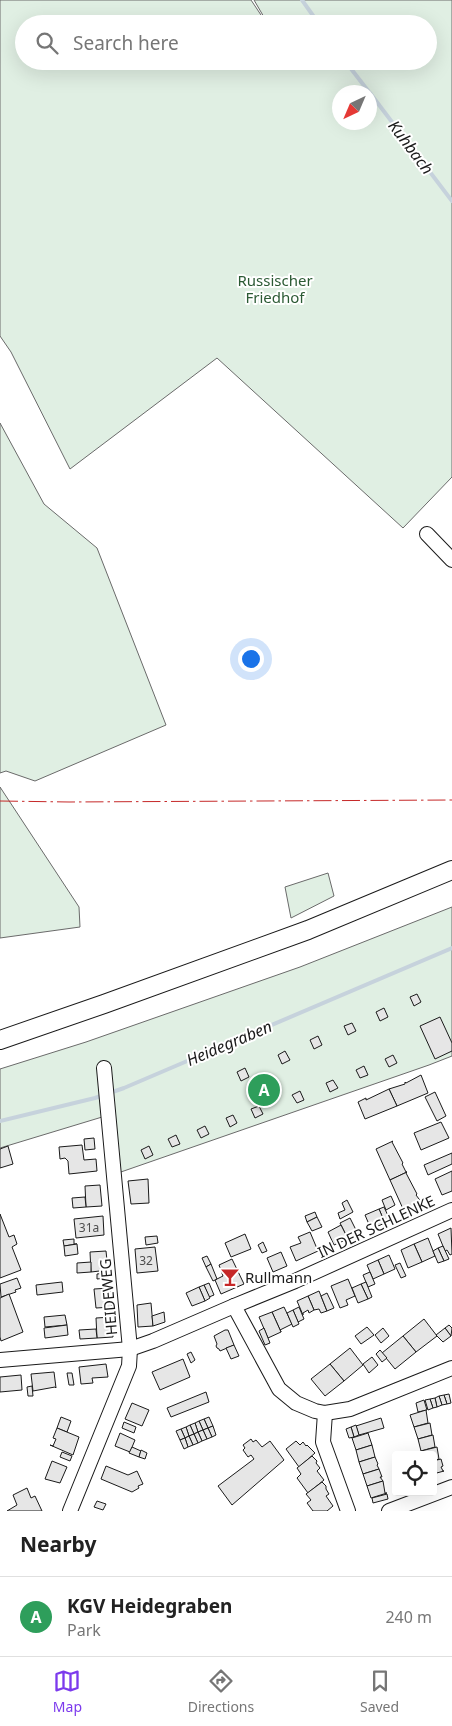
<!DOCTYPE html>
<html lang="en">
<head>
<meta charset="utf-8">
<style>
	:root { --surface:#fff; --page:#f6f6f6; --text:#222; --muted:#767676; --line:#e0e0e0; --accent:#7c3aed }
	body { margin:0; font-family:"Noto Sans",sans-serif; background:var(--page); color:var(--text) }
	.controls { position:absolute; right:15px; bottom:15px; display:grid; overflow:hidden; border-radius:5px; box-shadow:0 5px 20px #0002 }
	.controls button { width:45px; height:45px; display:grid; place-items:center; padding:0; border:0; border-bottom:1px solid var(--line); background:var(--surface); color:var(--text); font:25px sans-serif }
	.compass { position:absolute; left:332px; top:85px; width:45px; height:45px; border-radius:50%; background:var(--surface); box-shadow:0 5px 20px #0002; rotate:224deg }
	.you { position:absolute; left:250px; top:658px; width:18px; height:18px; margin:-12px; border:4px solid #fff; border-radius:50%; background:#1a73e8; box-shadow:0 0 0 8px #1a73e833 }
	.badge { display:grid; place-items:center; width:32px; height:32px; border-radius:50%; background:var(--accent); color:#fff; font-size:16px; font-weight:700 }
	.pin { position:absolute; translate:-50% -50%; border:2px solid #fff; box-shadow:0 1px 5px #0006 }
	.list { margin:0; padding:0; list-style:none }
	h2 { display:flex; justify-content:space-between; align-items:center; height:65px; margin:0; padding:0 20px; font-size:21px }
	h2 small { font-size:16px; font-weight:400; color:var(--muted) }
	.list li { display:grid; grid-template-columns:32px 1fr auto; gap:15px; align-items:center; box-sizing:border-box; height:80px; padding:0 20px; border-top:1px solid var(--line) }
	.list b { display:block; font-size:19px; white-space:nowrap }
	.list p { margin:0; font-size:16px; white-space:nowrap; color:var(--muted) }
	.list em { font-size:16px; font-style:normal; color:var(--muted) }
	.icon { flex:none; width:28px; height:28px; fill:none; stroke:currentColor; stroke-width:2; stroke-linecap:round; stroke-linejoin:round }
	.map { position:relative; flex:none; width:452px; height:1511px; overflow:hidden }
	.search { position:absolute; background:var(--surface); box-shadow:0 5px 20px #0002; left:15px; right:15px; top:15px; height:55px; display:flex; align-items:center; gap:12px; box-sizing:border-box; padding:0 18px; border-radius:28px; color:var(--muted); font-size:19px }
	.sheet { height:145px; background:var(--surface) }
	nav { display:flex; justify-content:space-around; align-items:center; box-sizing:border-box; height:70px; border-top:1px solid var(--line); background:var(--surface); font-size:14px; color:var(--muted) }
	nav a { display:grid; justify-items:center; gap:2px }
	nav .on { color:var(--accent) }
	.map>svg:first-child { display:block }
</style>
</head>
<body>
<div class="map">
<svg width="452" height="1511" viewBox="0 0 452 1511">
	<rect width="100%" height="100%" fill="#fff"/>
	<g fill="#e0efe3" stroke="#6a6a6a" fill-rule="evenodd">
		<path d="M0,0H251L267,24H24V61H428V24H268L254,0H452V477L403,528L217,358L70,469L11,352L0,336ZM340,92H370V122H340Z"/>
		<polygon points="0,423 44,504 97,548 166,725 35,781 6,771 0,773"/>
		<polygon points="0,787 79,907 80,927 0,938"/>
		<polygon points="328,873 334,896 291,918 285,887"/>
		<polygon points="452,907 452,1056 429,1065 118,1173 112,1114 0,1148 0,1069 86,1042 300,967"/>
	</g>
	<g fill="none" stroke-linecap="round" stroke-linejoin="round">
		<g stroke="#c6d2dc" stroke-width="4">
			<polyline points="302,0 319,24"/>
			<polyline points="345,61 369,92"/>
			<polyline points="370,93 452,201"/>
			<polyline points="0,1121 95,1098 124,1088 452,948"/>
		</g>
	</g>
	<g fill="#e6e6e6" stroke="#1a1a1a">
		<polygon points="417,994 421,1002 414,1006 410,997"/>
		<polygon points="384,1008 388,1017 380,1021 376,1012"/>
		<polygon points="440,1017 452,1043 452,1051 435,1059 420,1026"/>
		<polygon points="352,1023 356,1031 348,1035 344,1026"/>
		<polygon points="318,1036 322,1045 314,1049 310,1040"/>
		<polygon points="285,1051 290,1060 282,1064 278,1055"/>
		<polygon points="393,1055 397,1063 389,1067 385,1059"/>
		<polygon points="364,1066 368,1075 360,1078 356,1070"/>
		<polygon points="245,1068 249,1077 241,1081 237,1072"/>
		<polygon points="421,1075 428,1093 397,1106 389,1089 405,1084 405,1082 406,1083"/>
		<polygon points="333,1080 338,1088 330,1092 326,1083"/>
		<polygon points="389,1089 397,1106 365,1119 358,1102 366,1098 366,1100"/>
		<polygon points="300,1091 304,1100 297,1103 292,1095"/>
		<polygon points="435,1092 446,1116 437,1121 425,1097"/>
		<polygon points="259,1106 263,1114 255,1118 251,1109"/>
		<polygon points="233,1115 237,1123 230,1127 226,1118"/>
		<polygon points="441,1122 449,1138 421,1150 414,1133"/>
		<polygon points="205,1126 209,1134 201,1138 197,1130"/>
		<polygon points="176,1135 180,1144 172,1147 168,1139"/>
		<polygon points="94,1138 95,1149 85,1150 84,1139"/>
		<polygon points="393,1141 392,1142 403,1163 402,1164 406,1172 407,1172 390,1180 376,1149"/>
		<polygon points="82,1145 84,1160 96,1159 97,1171 69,1174 68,1161 65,1158 60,1159 59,1147"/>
		<polygon points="8,1146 13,1164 0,1168 0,1149"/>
		<polygon points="149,1146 153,1155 145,1159 141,1150"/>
		<polygon points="452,1153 452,1164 428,1175 424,1165"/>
		<polygon points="452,1171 452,1191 442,1195 435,1179"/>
		<polygon points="407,1172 406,1173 417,1194 416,1195 422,1203 404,1211 390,1180"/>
		<polygon points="148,1179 149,1203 131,1204 128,1181"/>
		<polygon points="100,1185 102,1206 86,1207 85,1186"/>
		<polygon points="391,1196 395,1205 386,1210 382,1200"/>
		<polygon points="85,1197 86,1207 73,1208 72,1198"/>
		<polygon points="347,1200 353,1212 340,1219 338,1213 345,1210 342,1203"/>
		<polygon points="384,1207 390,1220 385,1223 379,1209"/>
		<polygon points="379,1209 385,1223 371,1229 365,1215"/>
		<polygon points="315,1212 317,1217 307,1222 305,1216"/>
		<polygon points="0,1214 9,1237 14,1235 17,1244 12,1247 21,1270 0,1278"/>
		<polygon points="103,1216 104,1235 76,1238 74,1219"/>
		<polygon points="317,1217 322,1227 312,1231 307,1222"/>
		<polygon points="350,1218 358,1234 348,1239 340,1223"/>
		<polygon points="341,1225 348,1239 334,1245 328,1232"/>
		<polygon points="451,1228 452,1254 450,1255 447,1250 445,1251 438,1234"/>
		<polygon points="310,1232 318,1251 296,1261 290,1247 301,1243 298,1237"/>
		<polygon points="245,1234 251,1249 231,1257 225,1243"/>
		<polygon points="157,1236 158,1243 146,1245 145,1237"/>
		<polygon points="428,1238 435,1256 422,1262 414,1244"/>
		<polygon points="74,1239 74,1244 77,1244 64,1246 63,1240"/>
		<polygon points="263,1242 267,1251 262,1253 258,1245"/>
		<polygon points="77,1244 78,1254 65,1256 64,1246"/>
		<polygon points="414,1244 422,1262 408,1268 401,1250"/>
		<polygon points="443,1246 449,1259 444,1261 438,1248"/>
		<polygon points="155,1247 158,1271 137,1273 135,1249"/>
		<polygon points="438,1248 444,1261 438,1263 433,1251"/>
		<polygon points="106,1251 108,1270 91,1272 90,1252"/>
		<polygon points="281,1252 287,1266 273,1272 267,1258"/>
		<polygon points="389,1255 395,1269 384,1274 378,1260"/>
		<polygon points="207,1256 211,1264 206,1267 202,1258"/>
		<polygon points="232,1259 244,1284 221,1294 215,1280 223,1276 219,1265"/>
		<polygon points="378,1260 384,1274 373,1279 367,1265"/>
		<polygon points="91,1262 91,1272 77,1273 77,1263"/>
		<polygon points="400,1263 406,1276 401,1278 395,1265"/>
		<polygon points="211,1264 217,1279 213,1281 206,1267"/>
		<polygon points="370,1272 375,1284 368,1287 363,1275"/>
		<polygon points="106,1273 107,1278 97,1279 97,1274"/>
		<polygon points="17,1278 21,1288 15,1290 16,1292 1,1297 0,1284"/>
		<polygon points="348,1279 355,1296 346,1300 348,1305 340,1308 331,1286"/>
		<polygon points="62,1282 63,1292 37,1295 36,1285"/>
		<polygon points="366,1282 372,1297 368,1299 361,1284"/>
		<polygon points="209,1283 214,1295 209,1297 204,1285"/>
		<polygon points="361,1284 368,1299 358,1303 352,1288"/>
		<polygon points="204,1285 210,1298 205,1301 199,1287"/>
		<polygon points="199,1287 205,1301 192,1306 186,1293"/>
		<polygon points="110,1288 112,1307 96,1308 94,1289"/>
		<polygon points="319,1291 327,1311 321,1313 319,1309 314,1310 308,1296"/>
		<polygon points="327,1293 334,1308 327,1311 321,1296"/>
		<polygon points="9,1294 23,1332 1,1341 0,1337 0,1298"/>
		<polygon points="308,1296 314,1310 309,1313 308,1310 303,1313 303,1315 297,1301"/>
		<polygon points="151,1303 153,1326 138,1327 137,1305"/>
		<polygon points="284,1307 292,1324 280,1330 281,1332 272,1312"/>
		<polygon points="299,1307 304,1319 298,1322 293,1310"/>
		<polygon points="293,1310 299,1324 293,1327 287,1313"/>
		<polygon points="164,1312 165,1322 153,1326 152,1316"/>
		<polygon points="272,1312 281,1332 268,1338 259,1317"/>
		<polygon points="65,1315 67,1325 45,1327 44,1317"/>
		<polygon points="112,1317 113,1337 97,1338 96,1318"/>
		<polygon points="424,1319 437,1336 416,1352 403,1336"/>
		<polygon points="67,1325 68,1335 45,1338 44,1328"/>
		<polygon points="449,1325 452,1328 451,1336 445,1328"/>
		<polygon points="367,1327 374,1335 361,1344 355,1336"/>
		<polygon points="264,1328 270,1343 265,1345 259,1331"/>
		<polygon points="383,1328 389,1336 381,1343 375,1335"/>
		<polygon points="445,1328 451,1336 443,1342 436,1335"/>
		<polygon points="96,1329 97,1338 80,1339 79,1330"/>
		<polygon points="225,1330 228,1330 234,1345 220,1351 219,1349 217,1348 216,1346 217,1344 214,1336"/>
		<polygon points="403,1336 416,1352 395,1369 382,1353"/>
		<polygon points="234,1345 239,1356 231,1359 226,1348"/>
		<polygon points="350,1348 363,1365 344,1381 330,1364"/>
		<polygon points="380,1350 387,1358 382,1362 376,1354"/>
		<polygon points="191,1352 195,1360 191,1363 187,1354"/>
		<polygon points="372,1357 378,1365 369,1373 363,1364"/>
		<polygon points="183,1359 190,1377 160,1390 152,1372"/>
		<polygon points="106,1364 108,1377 92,1378 93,1383 81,1384 79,1367"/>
		<polygon points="330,1364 344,1381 325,1396 311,1379"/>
		<polygon points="54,1372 56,1388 55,1387 33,1391 31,1374"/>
		<polygon points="67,1373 72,1373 74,1385 69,1385"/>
		<polygon points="21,1375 22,1390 0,1392 0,1377"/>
		<polygon points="32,1386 33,1396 28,1396 27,1387"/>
		<polygon points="206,1392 209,1402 171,1417 167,1408"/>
		<polygon points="449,1394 451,1403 447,1404 444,1395"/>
		<polygon points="444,1395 447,1404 442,1405 439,1396"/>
		<polygon points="439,1396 442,1405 437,1407 435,1398"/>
		<polygon points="435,1398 437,1407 433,1408 430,1399"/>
		<polygon points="430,1399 433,1408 428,1410 425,1400"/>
		<polygon points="424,1400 427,1410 418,1412 416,1403"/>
		<polygon points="132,1403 149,1410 142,1426 125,1419"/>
		<polygon points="426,1410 428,1423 414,1427 410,1415"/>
		<polygon points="61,1417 71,1421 67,1432 57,1428"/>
		<polygon points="209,1417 213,1426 208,1428 204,1419"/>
		<polygon points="381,1418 384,1428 359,1435 356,1426"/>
		<polygon points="204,1419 208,1428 203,1430 199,1421"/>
		<polygon points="199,1421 203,1430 198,1432 195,1423"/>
		<polygon points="124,1422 136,1427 134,1433 122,1428"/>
		<polygon points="195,1423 198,1432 194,1434 190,1425"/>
		<polygon points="430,1423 432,1435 418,1439 414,1427"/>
		<polygon points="190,1425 194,1434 189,1436 186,1427"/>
		<polygon points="356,1425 359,1435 354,1437 351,1427"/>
		<polygon points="213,1426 216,1435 212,1437 208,1428"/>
		<polygon points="186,1427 189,1436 185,1438 181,1429"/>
		<polygon points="351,1427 354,1437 349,1438 346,1429"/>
		<polygon points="57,1428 79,1437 73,1455 50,1445 53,1446 56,1439 53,1438"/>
		<polygon points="208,1428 212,1437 207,1439 203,1430"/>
		<polygon points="181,1429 185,1438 180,1440 176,1431"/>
		<polygon points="203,1430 207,1439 202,1441 198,1432"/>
		<polygon points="198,1432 202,1441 198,1443 194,1434"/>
		<polygon points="120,1433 135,1440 130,1452 115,1446"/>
		<polygon points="368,1433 372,1445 356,1450 352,1438"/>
		<polygon points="194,1434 198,1443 193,1445 189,1436"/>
		<polygon points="433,1435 435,1447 421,1451 418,1439"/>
		<polygon points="189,1436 193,1445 188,1447 185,1438"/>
		<polygon points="185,1438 188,1447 184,1449 180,1440"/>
		<polygon points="251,1439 253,1442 256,1440 262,1447 270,1441 284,1460 232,1505 218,1486 254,1459 251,1455 248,1457 243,1450 245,1448 243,1445"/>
		<polygon points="296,1441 300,1445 303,1442 306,1446 307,1445 315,1453 299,1467 286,1449"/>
		<polygon points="372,1445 375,1457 359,1462 356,1450"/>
		<polygon points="132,1447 141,1451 139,1457 129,1453"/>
		<polygon points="437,1447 439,1459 433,1461 433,1455 422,1455 421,1451"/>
		<polygon points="141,1450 147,1453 145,1459 139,1457"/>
		<polygon points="62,1452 72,1456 70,1461 60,1457"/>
		<polygon points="312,1456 317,1461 316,1463 320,1468 317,1471 324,1480 308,1493 297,1478 301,1474 297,1468"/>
		<polygon points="375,1457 378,1464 377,1465 379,1469 363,1474 359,1462"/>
		<polygon points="441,1459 443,1466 441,1467 443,1471 444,1471 433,1474 433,1461"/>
		<polygon points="52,1461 67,1467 60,1483 45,1479"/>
		<polygon points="106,1466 128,1475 137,1471 143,1484 138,1486 139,1488 132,1492 101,1479"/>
		<polygon points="379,1469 382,1477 380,1477 383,1481 367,1486 363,1474"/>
		<polygon points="383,1481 385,1493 387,1493 371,1498 367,1486"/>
		<polygon points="322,1482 326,1486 326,1489 329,1494 326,1496 333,1506 327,1511 313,1511 307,1503 311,1500 306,1494"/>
		<polygon points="27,1488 31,1498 35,1496 42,1511 7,1511 17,1505 13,1495"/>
		<polygon points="387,1494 388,1499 373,1503 372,1498"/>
		<polygon points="97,1501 106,1504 103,1510 94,1507"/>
	</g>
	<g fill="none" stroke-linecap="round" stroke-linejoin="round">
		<g stroke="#1a1a1a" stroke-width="16">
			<g id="minor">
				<polyline points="427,534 452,560"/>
				<polyline points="234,1306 279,1389 296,1403 315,1411 325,1413 350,1409 452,1368"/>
				<polyline points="0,1360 130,1349 153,1341 234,1306 295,1281 452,1210"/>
				<polyline points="325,1413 323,1442 348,1511"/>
				<polyline points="70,1511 129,1366 130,1349 104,1068"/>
				<polyline points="389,1511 452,1487"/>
			</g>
		</g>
		<g stroke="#1a1a1a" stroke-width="20">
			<polyline id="major" points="0,1040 104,1004 308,930 452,870"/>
		</g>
		<use href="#minor" stroke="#fff" stroke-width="14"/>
		<use href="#major" stroke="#fff" stroke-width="18"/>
		<polyline stroke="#c62828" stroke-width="1" stroke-dasharray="18 4 2.5 4" stroke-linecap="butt" points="0,801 69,802 452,800"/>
	</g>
	<defs>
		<g id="bar-bare" transform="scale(1.5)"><path d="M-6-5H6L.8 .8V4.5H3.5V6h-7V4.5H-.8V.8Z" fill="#c62828" stroke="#fff" stroke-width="2.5" paint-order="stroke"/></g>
	</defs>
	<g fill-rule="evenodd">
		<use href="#bar-bare" x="230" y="1277"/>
	</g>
	<g text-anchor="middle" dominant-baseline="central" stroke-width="4" stroke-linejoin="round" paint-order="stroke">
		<g font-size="12" fill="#4d4d4d">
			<text x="89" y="1227">31a</text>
			<text x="146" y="1260">32</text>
		</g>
		<g font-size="15" fill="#2b5a34" stroke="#fff">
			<text x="275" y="280">Russischer<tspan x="275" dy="17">Friedhof</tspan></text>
		</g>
		<g font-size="15" fill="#1a1a1a" stroke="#fff">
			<text transform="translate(376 1226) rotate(-25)">IN DER SCHLENKE</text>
			<text transform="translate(108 1297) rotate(-95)">HEIDEWEG</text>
		</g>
		<g font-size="15" fill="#1a1a1a" stroke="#fff" text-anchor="start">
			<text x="245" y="1277">Rullmann</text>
		</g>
		<g font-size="16" font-style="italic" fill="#1a1a1a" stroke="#fff">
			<text transform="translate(411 147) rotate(53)">Kuhbach</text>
			<text transform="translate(229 1043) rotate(-23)">Heidegraben</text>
		</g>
	</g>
</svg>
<div class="controls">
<button><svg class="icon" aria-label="locate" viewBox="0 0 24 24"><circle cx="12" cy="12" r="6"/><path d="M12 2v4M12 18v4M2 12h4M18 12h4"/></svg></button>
</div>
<svg class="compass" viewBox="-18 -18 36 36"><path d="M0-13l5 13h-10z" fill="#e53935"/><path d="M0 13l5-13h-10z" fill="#767676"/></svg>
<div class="you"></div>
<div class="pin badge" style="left:264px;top:1090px;background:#2e9e5b">A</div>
<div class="search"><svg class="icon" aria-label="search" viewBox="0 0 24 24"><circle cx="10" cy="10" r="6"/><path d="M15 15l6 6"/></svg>Search here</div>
</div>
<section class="sheet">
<h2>Nearby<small></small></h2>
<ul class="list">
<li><span class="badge" style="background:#2e9e5b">A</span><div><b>KGV Heidegraben</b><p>Park</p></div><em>240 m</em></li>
</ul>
</section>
<nav>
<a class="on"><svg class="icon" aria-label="map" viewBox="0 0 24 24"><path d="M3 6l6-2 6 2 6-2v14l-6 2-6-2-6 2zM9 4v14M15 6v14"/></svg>Map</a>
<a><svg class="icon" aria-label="directions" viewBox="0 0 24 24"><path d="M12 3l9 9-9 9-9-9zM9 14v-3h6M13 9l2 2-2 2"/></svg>Directions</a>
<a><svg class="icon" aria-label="saved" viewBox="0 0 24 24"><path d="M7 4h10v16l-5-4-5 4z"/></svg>Saved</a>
</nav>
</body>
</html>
